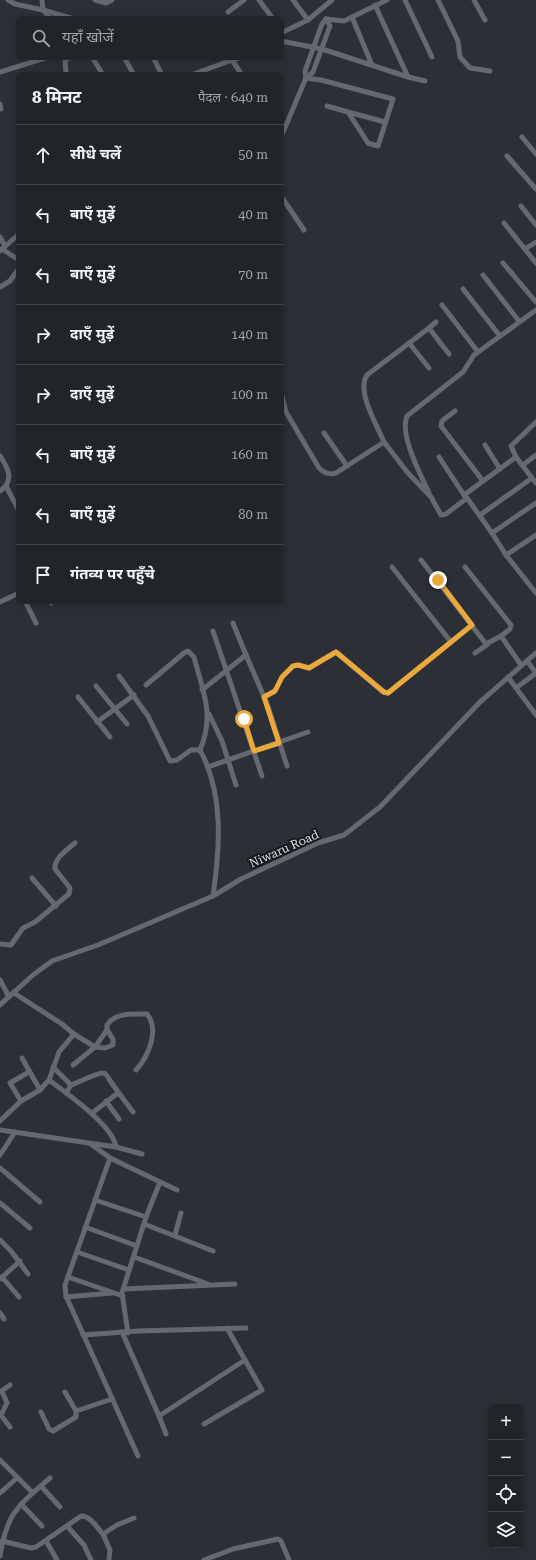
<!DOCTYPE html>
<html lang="hi">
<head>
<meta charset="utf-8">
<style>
	:root { --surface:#212428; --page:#2d3034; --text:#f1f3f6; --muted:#a2a4a8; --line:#3e4145 }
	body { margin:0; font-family:"Roboto Serif","Noto Sans Devanagari",serif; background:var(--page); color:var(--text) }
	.controls { position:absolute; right:12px; bottom:12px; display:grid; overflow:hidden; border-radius:8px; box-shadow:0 2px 10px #0003 }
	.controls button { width:36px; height:36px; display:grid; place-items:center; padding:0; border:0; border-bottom:1px solid var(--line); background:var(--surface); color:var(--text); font:20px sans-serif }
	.stop { position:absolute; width:12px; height:12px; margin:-9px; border:3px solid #eca93b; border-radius:50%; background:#fff }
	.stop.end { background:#eca93b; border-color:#fff; box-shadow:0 1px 4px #0008 }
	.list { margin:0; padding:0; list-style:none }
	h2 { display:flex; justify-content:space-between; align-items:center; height:52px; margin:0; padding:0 16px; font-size:17px }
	h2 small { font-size:13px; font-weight:400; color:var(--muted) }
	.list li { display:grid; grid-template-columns:26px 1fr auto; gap:12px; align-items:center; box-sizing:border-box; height:60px; padding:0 16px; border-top:1px solid var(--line) }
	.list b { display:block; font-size:15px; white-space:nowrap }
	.list em { font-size:13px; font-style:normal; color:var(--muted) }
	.icon { flex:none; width:22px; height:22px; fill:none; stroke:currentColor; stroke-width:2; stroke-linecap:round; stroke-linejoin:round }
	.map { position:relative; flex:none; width:536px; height:1560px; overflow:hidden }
	.search { position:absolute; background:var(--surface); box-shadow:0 2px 10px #0003; left:16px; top:16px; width:268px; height:44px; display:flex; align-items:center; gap:10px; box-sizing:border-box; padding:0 14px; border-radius:8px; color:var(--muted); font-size:15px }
	.panel { position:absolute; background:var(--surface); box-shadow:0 2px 10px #0003; left:16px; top:72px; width:268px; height:532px; border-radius:8px }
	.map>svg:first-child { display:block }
</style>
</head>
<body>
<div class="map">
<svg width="536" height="1560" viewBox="0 0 536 1560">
	<rect width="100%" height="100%" fill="#2c3036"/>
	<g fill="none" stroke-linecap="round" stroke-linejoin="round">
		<g stroke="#646970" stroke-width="5">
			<polyline points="8,0 15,4 43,10 74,19"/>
			<polyline points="42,0 43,10 51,19"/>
			<polyline points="95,0 106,3 112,0"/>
			<polyline points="259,0 273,19"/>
			<polyline points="293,0 308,20"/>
			<polyline points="405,0 432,57"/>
			<polyline points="438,0 458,41 460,57 470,68 490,71"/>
			<polyline points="474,0 485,20"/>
			<polyline points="375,5 408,77"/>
			<polyline points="228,12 244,0"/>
			<polyline points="352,17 372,65"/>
			<polyline points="326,19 344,21 387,0"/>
			<polyline points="283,32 308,20 332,0"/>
			<polyline points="281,41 322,49 408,77 425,81"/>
			<polyline points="65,57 66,75"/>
			<polyline points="92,57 103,75"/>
			<polyline points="124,57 134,75"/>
			<polyline points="153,57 162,75"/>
			<polyline points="65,59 73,57"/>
			<polyline points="232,60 242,57"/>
			<polyline points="0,72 48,57"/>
			<polyline points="191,75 232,60 242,75"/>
			<polyline points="306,78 321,80 393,99 378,146 368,143 348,112 327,106"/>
			<polyline points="306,78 305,71 322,24 326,19"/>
			<polyline points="0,104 1,109"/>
			<polyline points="348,112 385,122"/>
			<polyline points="281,137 306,78 313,72 330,26 326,19"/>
			<polyline points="522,137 536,154"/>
			<polyline points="507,156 536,189"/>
			<polyline points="281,196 304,230"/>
			<polyline points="521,206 536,225"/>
			<polyline points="504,223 536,263"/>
			<polyline points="0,237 5,246"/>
			<polyline points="2,249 19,260"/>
			<polyline points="525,249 536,242"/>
			<polyline points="0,251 19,234"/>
			<polyline points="503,263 536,302"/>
			<polyline points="483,275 519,321"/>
			<polyline points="0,287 10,281 19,268"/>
			<polyline points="463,289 500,336"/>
			<polyline points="442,305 478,352"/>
			<polyline points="429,328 436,322"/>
			<polyline points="409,343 429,368"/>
			<path d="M281,392L286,412L319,468C324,473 329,475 336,473L384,442L408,473L431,497L441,515L446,514L467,498L492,533L506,555L536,593"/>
			<polyline points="455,411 442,421 441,426 483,481"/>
			<polyline points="324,433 347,466"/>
			<path d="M384,442C377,425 356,391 367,375L429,328L449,354"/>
			<polyline points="485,445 500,469"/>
			<path d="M0,456C8,468 15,481 0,491"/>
			<polyline points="439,457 466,498"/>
			<polyline points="516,457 511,446 536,422"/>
			<polyline points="523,465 536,455"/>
			<polyline points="532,478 536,483"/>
			<polyline points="6,486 19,511"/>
			<path d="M429,493C421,475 399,435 407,416L463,372L474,355L536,310"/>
			<polyline points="464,495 516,457 532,478 480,515"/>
			<polyline points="492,533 536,503"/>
			<polyline points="506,555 536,535"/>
			<polyline points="421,560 486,644 501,636 521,665"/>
			<polyline points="392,567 451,642"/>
			<polyline points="465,567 511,625 510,629 501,636"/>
			<polyline points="25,601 36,623"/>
			<polyline points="50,601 51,603"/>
			<polyline points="0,602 19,593"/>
			<polyline points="233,623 246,655"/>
			<polyline points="213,631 262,776"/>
			<polyline points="475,653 488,644"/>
			<polyline points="527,661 536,673"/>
			<polyline points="119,676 148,716 170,761 177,760 191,750 200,750"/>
			<polyline points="508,677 536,715"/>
			<path d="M146,685L184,653L188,651L194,657C203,692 215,715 200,750C224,794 220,848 213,896"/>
			<polyline points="96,686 127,724"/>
			<polyline points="516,688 536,673"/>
			<polyline points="202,690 246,655 268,706 287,766"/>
			<polyline points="78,697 110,737"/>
			<polyline points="264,697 275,691 282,677 293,666 298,665 309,668 336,652 383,692 388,693 472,625"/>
			<polyline points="209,714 222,741 236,785"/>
			<polyline points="97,722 134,695"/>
			<polyline points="208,767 308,732"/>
			<polyline points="32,878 56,906"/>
			<path d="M0,944L11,945L23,928L35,922L69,894L70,888L55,869C54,858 67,850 75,843"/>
			<polyline points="0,980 9,997"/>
			<polyline points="0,1005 33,975 52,961 98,945 213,896 241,879 318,843 344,835 380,807 480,702 536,653"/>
			<path d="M74,1034L95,1047L107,1030V1025C115,1012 134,1014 147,1014C160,1030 148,1057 136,1070"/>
			<polyline points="22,1058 40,1090"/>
			<polyline points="73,1065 95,1047 105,1048 113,1045 113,1039 107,1030"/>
			<polyline points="53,1067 71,1085"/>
			<path d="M66,1093L71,1085C78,1083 98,1072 103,1073C106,1073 108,1077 109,1079C117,1091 125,1101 133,1112"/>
			<polyline points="21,1101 10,1083 29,1072"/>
			<polyline points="106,1101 119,1119"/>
			<polyline points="92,1113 118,1093"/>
			<polyline points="0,1121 21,1101 40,1090 49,1080 59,1052 74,1034 62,1024 14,993"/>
			<path d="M0,1130L116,1147C113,1125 66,1093 49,1080"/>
			<polyline points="91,1144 110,1158 65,1285 66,1296 138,1456"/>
			<polyline points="116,1147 142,1154"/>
			<polyline points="0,1155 15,1132"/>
			<polyline points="110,1158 177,1190"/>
			<polyline points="0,1168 40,1202"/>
			<polyline points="95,1200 146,1217"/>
			<polyline points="0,1203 30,1228"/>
			<polyline points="144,1224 213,1251"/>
			<polyline points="85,1227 137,1246"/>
			<polyline points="175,1235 181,1213"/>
			<polyline points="0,1240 11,1251 28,1274"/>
			<polyline points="77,1252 129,1270"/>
			<polyline points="134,1257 208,1284"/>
			<polyline points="2,1277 19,1297"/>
			<polyline points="68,1277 123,1296"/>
			<polyline points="0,1279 20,1261"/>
			<polyline points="124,1289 235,1284"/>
			<polyline points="66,1297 112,1293"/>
			<polyline points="0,1313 4,1319"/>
			<polyline points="227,1328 245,1360"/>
			<polyline points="122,1332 159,1416 245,1360 262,1390 204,1424"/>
			<polyline points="128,1333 122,1293 146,1217 160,1182"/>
			<polyline points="83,1335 138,1331 246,1328"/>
			<polyline points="0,1392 10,1385"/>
			<polyline points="65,1392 76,1411"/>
			<polyline points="41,1412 49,1429 53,1431 76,1417 76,1411 112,1399"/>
			<polyline points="0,1414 10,1427"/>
			<polyline points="1,1415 7,1403 2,1391"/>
			<polyline points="159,1416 166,1434"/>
			<polyline points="0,1460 33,1493"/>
			<polyline points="41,1486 60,1507"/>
			<polyline points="0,1493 17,1478"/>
			<polyline points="21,1504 42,1526"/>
			<polyline points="67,1526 84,1545 91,1560"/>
			<path d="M2,1541L31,1548L36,1547L81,1516C91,1516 97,1528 103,1534"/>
			<polyline points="46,1541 57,1560"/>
			<path d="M0,1556C7,1512 18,1506 50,1478"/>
			<polyline points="109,1560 110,1550 103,1534 117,1525 134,1518"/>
			<polyline points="204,1560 233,1549 278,1539 281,1541 289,1560"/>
		</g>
	</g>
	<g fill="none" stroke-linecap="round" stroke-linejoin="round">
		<polyline stroke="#eca93b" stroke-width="5" points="244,719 254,751 279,743 264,697 275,691 282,677 293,666 298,665 309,668 336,652 384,692 388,693 472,625 438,580"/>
	</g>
	<g text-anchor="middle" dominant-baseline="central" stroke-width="4" stroke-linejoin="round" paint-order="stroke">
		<g font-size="12" fill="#dee1e5" stroke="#16181b">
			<text transform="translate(284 849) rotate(-24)">Niwaru Road</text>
		</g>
	</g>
</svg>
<div class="controls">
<button>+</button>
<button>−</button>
<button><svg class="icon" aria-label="locate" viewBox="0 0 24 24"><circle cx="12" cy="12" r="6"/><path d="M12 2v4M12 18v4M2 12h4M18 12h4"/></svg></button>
<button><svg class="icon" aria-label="layers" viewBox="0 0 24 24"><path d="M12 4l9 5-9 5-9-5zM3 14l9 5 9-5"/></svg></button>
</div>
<div class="stop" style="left:244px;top:719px"></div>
<div class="stop end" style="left:438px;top:580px"></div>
<div class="search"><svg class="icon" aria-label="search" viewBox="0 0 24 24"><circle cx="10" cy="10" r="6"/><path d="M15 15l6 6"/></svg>यहाँ खोजें</div>
<section class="panel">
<h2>8 मिनट<small>पैदल · 640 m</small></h2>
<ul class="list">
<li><svg class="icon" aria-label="ahead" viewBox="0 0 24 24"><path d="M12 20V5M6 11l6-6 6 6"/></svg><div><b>सीधे चलें</b></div><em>50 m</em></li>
<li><svg class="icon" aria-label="left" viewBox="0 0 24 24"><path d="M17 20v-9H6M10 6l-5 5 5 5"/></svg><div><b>बाएँ मुड़ें</b></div><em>40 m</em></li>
<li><svg class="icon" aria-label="left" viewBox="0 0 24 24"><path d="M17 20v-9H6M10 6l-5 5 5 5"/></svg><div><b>बाएँ मुड़ें</b></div><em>70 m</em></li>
<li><svg class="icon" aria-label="right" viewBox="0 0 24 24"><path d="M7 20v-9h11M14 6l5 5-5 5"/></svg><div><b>दाएँ मुड़ें</b></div><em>140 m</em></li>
<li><svg class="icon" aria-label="right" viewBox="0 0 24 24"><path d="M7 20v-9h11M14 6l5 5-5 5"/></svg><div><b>दाएँ मुड़ें</b></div><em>100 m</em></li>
<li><svg class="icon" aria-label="left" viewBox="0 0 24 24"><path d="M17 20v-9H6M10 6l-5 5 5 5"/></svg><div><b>बाएँ मुड़ें</b></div><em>160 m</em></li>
<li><svg class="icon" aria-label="left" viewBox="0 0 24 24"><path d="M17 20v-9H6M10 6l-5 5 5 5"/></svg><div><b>बाएँ मुड़ें</b></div><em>80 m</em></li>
<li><svg class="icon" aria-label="arrive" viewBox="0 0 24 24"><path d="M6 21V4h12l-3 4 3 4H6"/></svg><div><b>गंतव्य पर पहुँचे</b></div></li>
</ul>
</section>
</div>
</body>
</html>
